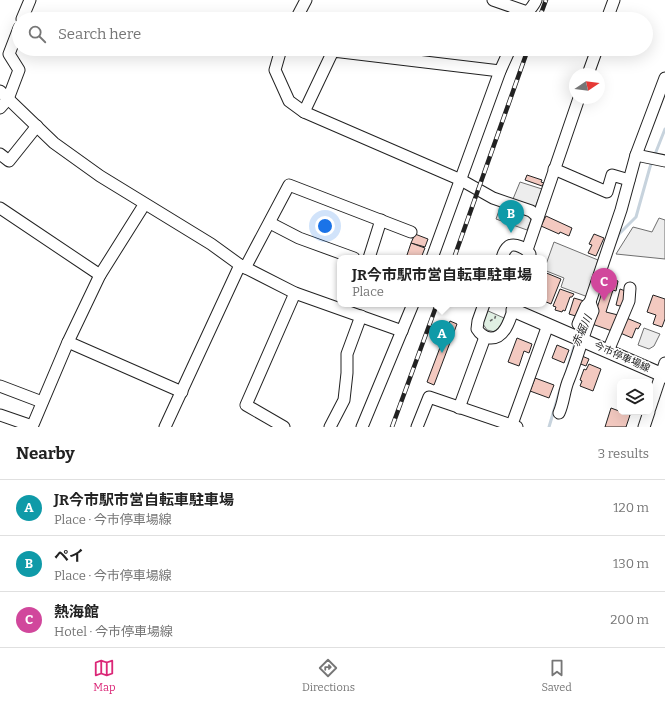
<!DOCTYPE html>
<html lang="en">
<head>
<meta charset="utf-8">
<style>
	:root { --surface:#fff; --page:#f2f2f2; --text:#222; --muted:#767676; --line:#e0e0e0; --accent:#db2777 }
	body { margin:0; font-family:Bitter,"Noto Sans JP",serif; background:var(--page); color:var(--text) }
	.controls { position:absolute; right:12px; bottom:12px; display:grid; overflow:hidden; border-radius:8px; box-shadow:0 4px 16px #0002 }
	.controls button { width:36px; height:36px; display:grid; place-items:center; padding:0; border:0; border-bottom:1px solid var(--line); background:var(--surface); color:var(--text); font:20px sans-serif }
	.compass { position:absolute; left:569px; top:68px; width:36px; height:36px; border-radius:50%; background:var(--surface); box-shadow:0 4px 16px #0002; rotate:77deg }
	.you { position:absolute; left:325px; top:226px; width:14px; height:14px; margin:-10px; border:3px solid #fff; border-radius:50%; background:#1a73e8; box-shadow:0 0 0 6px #1a73e833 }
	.badge { display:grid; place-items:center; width:26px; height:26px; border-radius:50%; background:var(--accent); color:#fff; font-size:13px; font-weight:700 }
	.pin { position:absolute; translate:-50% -33px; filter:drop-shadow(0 1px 2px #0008) }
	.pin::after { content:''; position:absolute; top:21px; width:14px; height:12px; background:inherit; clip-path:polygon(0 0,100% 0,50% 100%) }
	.popup { position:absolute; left:337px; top:255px; width:210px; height:52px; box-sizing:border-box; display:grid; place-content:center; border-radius:8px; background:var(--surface); filter:drop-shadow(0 1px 3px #0005); font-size:13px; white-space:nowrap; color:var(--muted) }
	.popup b { font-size:15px; color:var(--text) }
	.popup::after { content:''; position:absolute; left:50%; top:100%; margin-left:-8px; border:8px solid transparent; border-top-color:var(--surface) }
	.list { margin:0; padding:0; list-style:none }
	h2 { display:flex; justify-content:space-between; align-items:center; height:52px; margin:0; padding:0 16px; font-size:17px }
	h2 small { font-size:13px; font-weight:400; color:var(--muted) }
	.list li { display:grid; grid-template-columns:26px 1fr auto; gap:12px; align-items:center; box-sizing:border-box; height:56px; padding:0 16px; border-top:1px solid var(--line) }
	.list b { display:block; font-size:15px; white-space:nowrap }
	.list p { margin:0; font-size:13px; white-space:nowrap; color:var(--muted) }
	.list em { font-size:13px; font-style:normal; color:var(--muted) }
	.icon { flex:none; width:22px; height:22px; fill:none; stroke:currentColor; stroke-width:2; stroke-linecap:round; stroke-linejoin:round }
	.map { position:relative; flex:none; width:665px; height:427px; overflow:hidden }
	.search { position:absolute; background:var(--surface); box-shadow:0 4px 16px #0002; left:12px; right:12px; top:12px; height:44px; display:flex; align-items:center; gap:10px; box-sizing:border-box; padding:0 14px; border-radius:22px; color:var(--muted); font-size:15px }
	.sheet { height:220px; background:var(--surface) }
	nav { display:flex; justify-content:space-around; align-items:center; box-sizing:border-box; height:56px; border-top:1px solid var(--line); background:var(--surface); font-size:11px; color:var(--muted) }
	nav a { display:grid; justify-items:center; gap:2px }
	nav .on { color:var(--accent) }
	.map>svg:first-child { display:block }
</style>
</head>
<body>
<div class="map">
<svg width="665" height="427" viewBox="0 0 665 427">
	<rect width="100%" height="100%" fill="#fff"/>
	<polygon fill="#e0efe3" stroke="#6f6f6f" points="486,310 504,318 501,327 495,332 487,330 483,324"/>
	<g fill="#ededed" stroke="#6f6f6f">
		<polygon points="520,182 542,189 535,208 513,199"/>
		<polygon points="501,205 527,212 531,220 527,230 496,219"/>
		<polygon points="659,218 665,220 665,259 616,254 633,227 652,232"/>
		<polygon points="554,242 598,260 588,297 561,287 564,278 544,270"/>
		<polygon points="644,328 660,334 654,346 649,349 638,345"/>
	</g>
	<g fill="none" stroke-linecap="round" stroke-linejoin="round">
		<g stroke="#c7d3dd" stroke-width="3">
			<polyline points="615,243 619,234 636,217 650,167 665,129"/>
			<polyline points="566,373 576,340"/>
			<polyline points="549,427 560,390"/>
		</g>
	</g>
	<g fill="#f3c9c0" stroke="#222">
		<polygon points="527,175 542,180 541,182 544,183 542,186 525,180"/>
		<polygon points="546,216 572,228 569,236 560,232 559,234 541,226"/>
		<polygon points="415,234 428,239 425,247 411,243"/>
		<polygon points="594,234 604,238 596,256 588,253 592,245 589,244"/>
		<polygon points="411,243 425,248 421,258 406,258"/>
		<polygon points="544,272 561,279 551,304 544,301"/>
		<polygon points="615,280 618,281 616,291 613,290 606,312 618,315 612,331 592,324 605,283 613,285"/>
		<polygon points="560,289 574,294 572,297 570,297 565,311 563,310 562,312 555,310 556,307 553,306"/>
		<polygon points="620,289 628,292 624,307 616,305"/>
		<polygon points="653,295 665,299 665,319 662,327 653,324 656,315 647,312"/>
		<polygon points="574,298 584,301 579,317 569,314"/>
		<polygon points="624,317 641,324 638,329 636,328 632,338 618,332"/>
		<polygon points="450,321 457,324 434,385 427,382"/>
		<polygon points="517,338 532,344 529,353 524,351 519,366 508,362"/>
		<polygon points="557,345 569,350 564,363 552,358"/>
		<polygon points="582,356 589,359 586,366 578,363"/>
		<polygon points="589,364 601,369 593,391 580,386 582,381 580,380 584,369 586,370"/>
		<polygon points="535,378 554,385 549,398 530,391"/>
		<polygon points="611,408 630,415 626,427 605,427"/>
	</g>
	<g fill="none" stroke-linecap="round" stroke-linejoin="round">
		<g stroke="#222" stroke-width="13">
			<g id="minor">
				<polyline points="493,0 527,12"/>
				<path d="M524,18C527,11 533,8 536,0"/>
				<polyline points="22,19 30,0"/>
				<polyline points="296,19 306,0"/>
				<polyline points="607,19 614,0"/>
				<polyline points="281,49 275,70 289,101 304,112 461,180 493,198 531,211 538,217"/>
				<polyline points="588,74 597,49"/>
				<polyline points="0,91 54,143 100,176 211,244 240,265 295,293 402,331"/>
				<polyline points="0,108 8,99 19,70 9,54 19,28"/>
				<polyline points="304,112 333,51 500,71"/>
				<polyline points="0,154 9,161 37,126"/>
				<polyline points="636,155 665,161"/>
				<polyline points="554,169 607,192 612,175 629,180"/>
				<polyline points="0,208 100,275"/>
				<polyline points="270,223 299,238 354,258"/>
				<polyline points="527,250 579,98"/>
				<polyline points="369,258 381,220"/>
				<polyline points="432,258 500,71 510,49"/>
				<path d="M502,258C503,254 505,249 509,246C515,243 526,248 530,254V258"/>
				<polyline points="245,268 289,185 411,232"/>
				<path d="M484,304L478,321L477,329C480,334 484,337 490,338C506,339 511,316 515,304"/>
				<polyline points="578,324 586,306 590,302"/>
				<polyline points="68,342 182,392"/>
				<polyline points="608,351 629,301 630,288"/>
				<polyline points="0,386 42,402"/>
				<polyline points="459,408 485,337"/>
				<polyline points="650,408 665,363"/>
				<path d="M559,413C564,402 564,390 569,379C578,357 583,334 593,311L590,302L621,210L636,155L665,78"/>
				<polyline points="0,415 32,426"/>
				<polyline points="32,427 68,342 100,275 144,205"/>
				<polyline points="165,427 240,265"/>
				<polyline points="284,427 246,405 295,293"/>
				<polyline points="330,427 344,400 347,373 347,354 361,316"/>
				<polyline points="362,427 413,304"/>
				<polyline points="417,427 429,397 517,427"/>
				<polyline points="511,427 548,325"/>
				<polyline points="644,427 649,412"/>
			</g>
		</g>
		<g stroke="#222" stroke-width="15">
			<polyline id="major" points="513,310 665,376"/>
		</g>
		<polyline stroke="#646464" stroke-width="1.5" stroke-dasharray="3 2" stroke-linecap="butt" points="490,321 495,318 496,314"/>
		<use href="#minor" stroke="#fff" stroke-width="11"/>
		<use href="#major" stroke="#fff" stroke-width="13"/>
		<g stroke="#222" stroke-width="4.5">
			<g id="rail">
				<polyline points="539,19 546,0"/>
				<polyline points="454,258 528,49"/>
				<polyline points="392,427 437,304"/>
			</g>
		</g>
		<use href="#rail" stroke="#fff" stroke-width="3" stroke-dasharray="9" stroke-linecap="butt"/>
	</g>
	<g text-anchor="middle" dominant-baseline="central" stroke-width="3" stroke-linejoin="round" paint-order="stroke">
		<g font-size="10" fill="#222" stroke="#fff">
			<text transform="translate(622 357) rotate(24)">今市停車場線</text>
		</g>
		<g font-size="11" font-style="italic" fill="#222" stroke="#fff">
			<text transform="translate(582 331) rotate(-66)">赤堀川</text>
		</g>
	</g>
</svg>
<div class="controls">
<button><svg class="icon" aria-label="layers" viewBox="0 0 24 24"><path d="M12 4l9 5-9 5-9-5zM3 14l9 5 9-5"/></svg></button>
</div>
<svg class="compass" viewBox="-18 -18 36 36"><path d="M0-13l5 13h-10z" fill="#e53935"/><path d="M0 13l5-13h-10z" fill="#767676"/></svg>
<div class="you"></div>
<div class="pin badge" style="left:442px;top:353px;background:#0f9aa8">A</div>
<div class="popup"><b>JR今市駅市営自転車駐車場</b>Place</div>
<div class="pin badge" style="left:511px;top:233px;background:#0f9aa8">B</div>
<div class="pin badge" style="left:604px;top:301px;background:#d1479c">C</div>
<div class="search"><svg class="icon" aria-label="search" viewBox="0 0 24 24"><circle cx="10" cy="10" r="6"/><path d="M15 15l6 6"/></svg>Search here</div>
</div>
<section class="sheet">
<h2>Nearby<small>3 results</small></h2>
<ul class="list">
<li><span class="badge" style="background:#0f9aa8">A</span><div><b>JR今市駅市営自転車駐車場</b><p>Place · 今市停車場線</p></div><em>120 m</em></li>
<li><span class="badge" style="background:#0f9aa8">B</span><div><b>ペイ</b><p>Place · 今市停車場線</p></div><em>130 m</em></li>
<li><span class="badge" style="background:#d1479c">C</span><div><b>熱海館</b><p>Hotel · 今市停車場線</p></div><em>200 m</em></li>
</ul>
</section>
<nav>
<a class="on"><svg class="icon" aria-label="map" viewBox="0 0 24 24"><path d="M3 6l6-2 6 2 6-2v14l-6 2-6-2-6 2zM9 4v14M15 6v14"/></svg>Map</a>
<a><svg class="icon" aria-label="directions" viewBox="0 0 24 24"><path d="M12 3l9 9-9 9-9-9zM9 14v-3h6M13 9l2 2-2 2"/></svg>Directions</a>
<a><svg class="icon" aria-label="saved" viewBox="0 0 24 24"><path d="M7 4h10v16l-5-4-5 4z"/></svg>Saved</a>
</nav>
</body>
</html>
